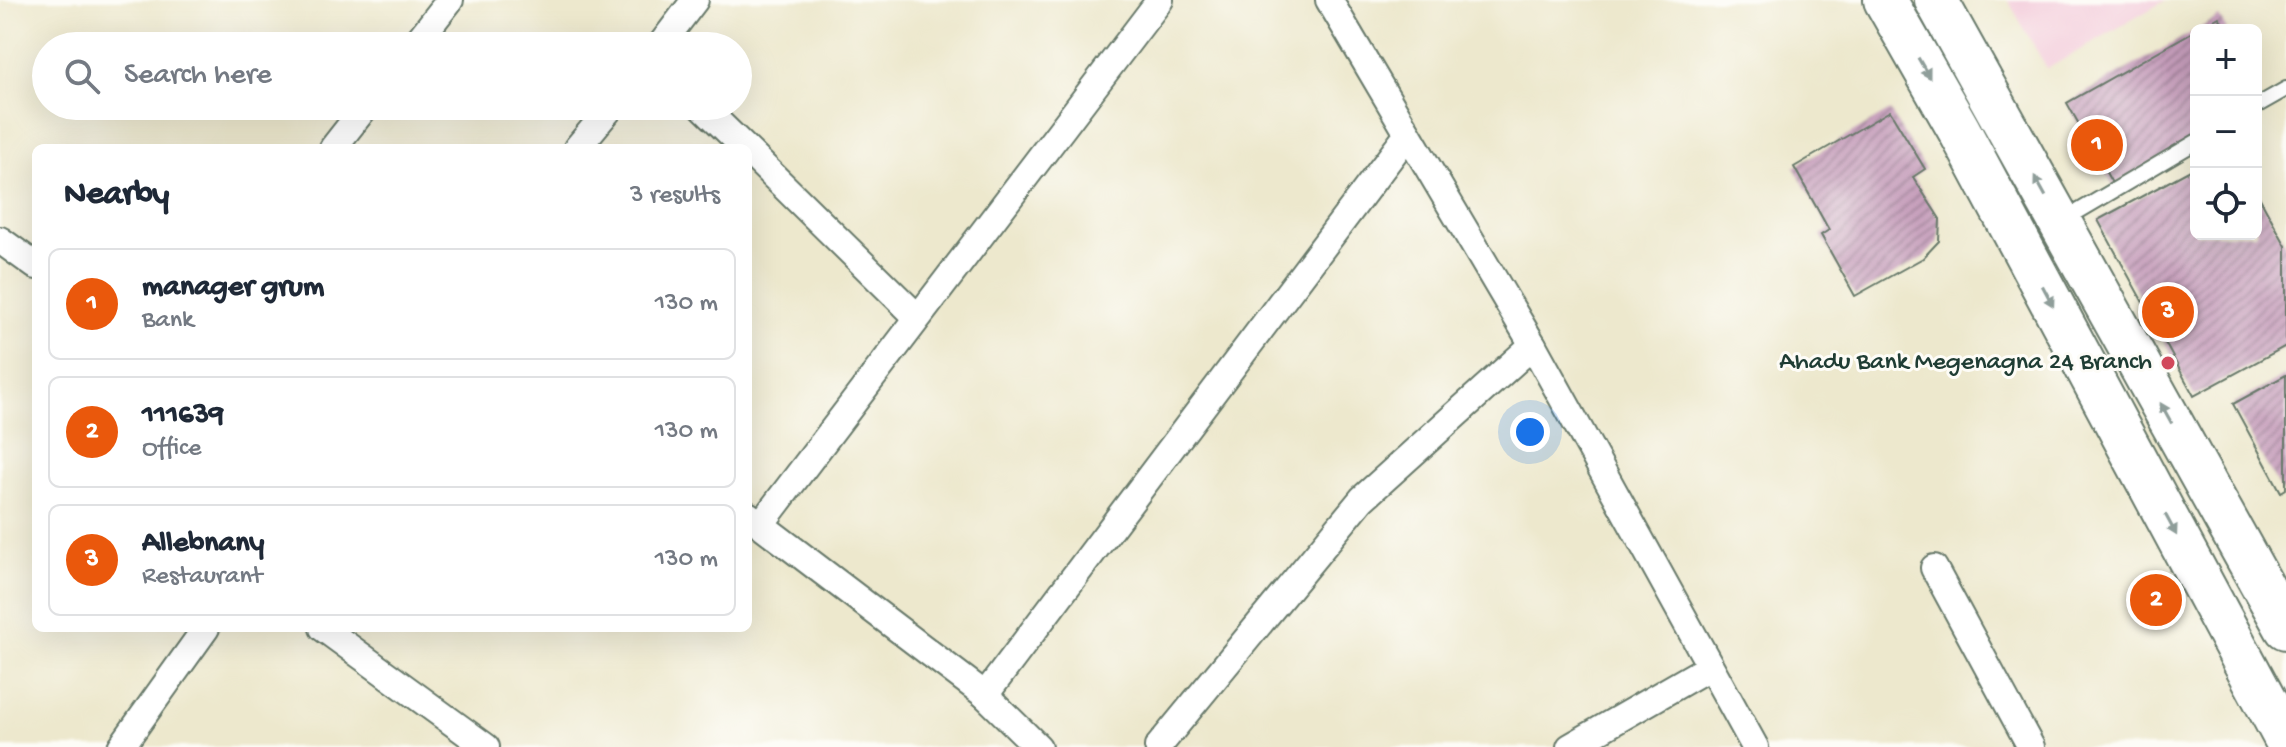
<!DOCTYPE html>
<html lang="en">
<head>
<meta charset="utf-8">
<style>
	:root { --surface:#fff; --page:#f6f6f7; --text:#1f2937; --muted:#747a83; --line:#e0e1e3; --accent:#ea580c }
	body { margin:0; font-family:"Gochi Hand",sans-serif; background:var(--page); color:var(--text) }
	.controls { position:absolute; right:24px; top:24px; display:grid; overflow:hidden; border-radius:12px; box-shadow:0 8px 32px #0002 }
	.controls button { width:72px; height:72px; display:grid; place-items:center; padding:0; border:0; border-bottom:2px solid var(--line); background:var(--surface); color:var(--text); font:40px sans-serif }
	.you { position:absolute; left:1530px; top:432px; width:28px; height:28px; margin:-20px; border:6px solid #fff; border-radius:50%; background:#1a73e8; box-shadow:0 0 0 12px #1a73e833 }
	.badge { display:grid; place-items:center; width:52px; height:52px; border-radius:50%; background:var(--accent); color:#fff; font-size:26px; font-weight:700 }
	.pin { position:absolute; translate:-50% -50%; border:4px solid #fff; box-shadow:0 2px 8px #0006 }
	.list { margin:0; padding:0; list-style:none }
	h2 { display:flex; justify-content:space-between; align-items:center; height:104px; margin:0; padding:0 32px; font-size:34px }
	h2 small { font-size:26px; font-weight:400; color:var(--muted) }
	.list li { display:grid; grid-template-columns:52px 1fr auto; gap:24px; align-items:center; box-sizing:border-box; height:112px; margin:0 16px 16px; padding:0 16px; border:2px solid var(--line); border-radius:12px }
	.list b { display:block; font-size:30px; white-space:nowrap }
	.list p { margin:0; font-size:26px; white-space:nowrap; color:var(--muted) }
	.list em { font-size:26px; font-style:normal; color:var(--muted) }
	.icon { flex:none; width:44px; height:44px; fill:none; stroke:currentColor; stroke-width:2; stroke-linecap:round; stroke-linejoin:round }
	.map { position:relative; flex:none; width:2286px; height:747px; overflow:hidden }
	.search { position:absolute; background:var(--surface); box-shadow:0 8px 32px #0002; left:32px; top:32px; width:720px; height:88px; display:flex; align-items:center; gap:20px; box-sizing:border-box; padding:0 28px; border-radius:44px; color:var(--muted); font-size:30px }
	.panel { position:absolute; background:var(--surface); box-shadow:0 8px 32px #0002; left:32px; top:144px; width:720px; height:488px; border-radius:12px }
	.map>svg:first-child { display:block }
</style>
</head>
<body>
<div class="map">
<svg width="2286" height="747" viewBox="0 0 2286 747">
	<defs>
		<pattern id="building-hatch" width="6" height="6" patternUnits="userSpaceOnUse" patternTransform="scale(2)"><rect width="6" height="6" fill="#c59cba"/><path d="M-1 1l2-2M0 6l6-6M5 7l2-2" fill="none" stroke="#9f8098"/></pattern>
	</defs>
	<rect width="100%" height="100%" fill="#fdfcf7"/>
	<filter id="ink" filterUnits="userSpaceOnUse"><feTurbulence type="fractalNoise" baseFrequency=".0125" numOctaves="2"/><feDisplacementMap in="SourceGraphic" scale="16" xChannelSelector="R" yChannelSelector="G"/><feConvolveMatrix kernelMatrix="1 2 1 2 8 2 1 2 1" color-interpolation-filters="sRGB"/></filter>
	<filter id="wash" filterUnits="userSpaceOnUse"><feTurbulence type="fractalNoise" baseFrequency=".006" numOctaves="4" result="noise"/><feDisplacementMap in="SourceGraphic" scale="32" xChannelSelector="R" yChannelSelector="G"/><feGaussianBlur stdDeviation="1.8" result="paint"/><feColorMatrix in="noise" values="0 0 0 0 0 0 0 0 0 0 0 0 0 0 0 0 0 1.4 0 .05"/><feComposite in="paint" operator="in"/></filter>
	<g filter="url(#wash)">
		<rect width="100%" height="100%" fill="#ede8cd"/>
		<polygon fill="#f4cfdd" points="2008,0 2166,0 2047,69"/>
		<g id="blocks">
			<g fill="url(#building-hatch)">
				<polygon points="2219,17 2227,30 2196,30"/>
				<polygon points="2196,30 2196,138 2113,185 2067,103"/>
				<polygon points="1890,111 1925,169 1913,177 1940,219 1939,241 1923,258 1855,296 1821,235 1829,230 1794,167"/>
				<polygon points="2196,167 2196,234 2256,234 2256,191 2286,246 2286,346 2194,396 2098,220"/>
				<polygon points="2286,375 2286,489 2281,492 2233,404"/>
			</g>
		</g>
	</g>
	<g filter="url(#ink)">
		<use href="#blocks" fill-opacity="0" stroke="#67796a" stroke-width="2"/>
		<g fill="none" stroke-linecap="round" stroke-linejoin="round">
			<g stroke="#67796a" stroke-width="18">
				<g id="service">
					<polyline points="2256,106 2286,89"/>
					<polyline points="2062,221 2196,142"/>
				</g>
			</g>
			<g stroke="#67796a" stroke-width="30">
				<g id="minor">
					<polyline points="1329,0 1533,345 1755,747"/>
					<polyline points="414,46 450,0"/>
					<polyline points="660,46 695,0"/>
					<polyline points="702,106 745,148"/>
					<polyline points="333,148 366,106"/>
					<polyline points="577,148 612,106"/>
					<polyline points="748,151 917,317"/>
					<polyline points="0,240 36,266"/>
					<polyline points="748,515 985,695 1038,747"/>
					<polyline points="761,524 1160,0"/>
					<polyline points="1934,568 2031,747"/>
					<polyline points="323,628 486,747"/>
					<polyline points="985,695 1408,134"/>
					<polyline points="121,747 206,628"/>
					<polyline points="1158,747 1362,499 1533,345"/>
					<polyline points="1570,747 1709,667"/>
				</g>
			</g>
			<g stroke="#67796a" stroke-width="46">
				<g id="primary">
					<polyline points="1885,0 1959,130 2286,740"/>
					<polyline points="1936,0 2286,628"/>
				</g>
			</g>
			<use href="#service" stroke="#fff" stroke-width="14"/>
			<use href="#minor" stroke="#fff" stroke-width="26"/>
			<use href="#primary" stroke="#fff" stroke-width="42"/>
		</g>
		<defs><path id="oneway-solid" d="M-6-.8H1V-3.2L6.5 0L1 3.2V.8H-6Z" transform="scale(2)"/></defs>
		<g fill="#8f9e9a">
			<use href="#oneway-solid" transform="translate(1924 68) rotate(60)"/>
			<use href="#oneway-solid" transform="translate(2040 186) rotate(-119)"/>
			<use href="#oneway-solid" transform="translate(2048 296) rotate(62)"/>
			<use href="#oneway-solid" transform="translate(2166 413) rotate(-119)"/>
			<use href="#oneway-solid" transform="translate(2171 525) rotate(62)"/>
		</g>
	</g>
	<circle fill="#d1495b" stroke="#fdfcf7" stroke-width="3" cx="2168" cy="363" r="8"/>
	<g text-anchor="middle" dominant-baseline="central" stroke-width="6" stroke-linejoin="round" paint-order="stroke">
		<g font-size="26" fill="#1f3d34" stroke="#fdfcf7" text-anchor="end">
			<text x="2152" y="363">Ahadu Bank Megenagna 24 Branch</text>
		</g>
	</g>
</svg>
<div class="controls">
<button>+</button>
<button>−</button>
<button><svg class="icon" aria-label="locate" viewBox="0 0 24 24"><circle cx="12" cy="12" r="6"/><path d="M12 2v4M12 18v4M2 12h4M18 12h4"/></svg></button>
</div>
<div class="you"></div>
<div class="pin badge" style="left:2097px;top:145px">1</div>
<div class="pin badge" style="left:2156px;top:600px">2</div>
<div class="pin badge" style="left:2168px;top:312px">3</div>
<div class="search"><svg class="icon" aria-label="search" viewBox="0 0 24 24"><circle cx="10" cy="10" r="6"/><path d="M15 15l6 6"/></svg>Search here</div>
<section class="panel">
<h2>Nearby<small>3 results</small></h2>
<ul class="list">
<li><span class="badge">1</span><div><b>manager grum</b><p>Bank</p></div><em>130 m</em></li>
<li><span class="badge">2</span><div><b>111639</b><p>Office</p></div><em>130 m</em></li>
<li><span class="badge">3</span><div><b>Allebnany</b><p>Restaurant</p></div><em>130 m</em></li>
</ul>
</section>
</div>
</body>
</html>
